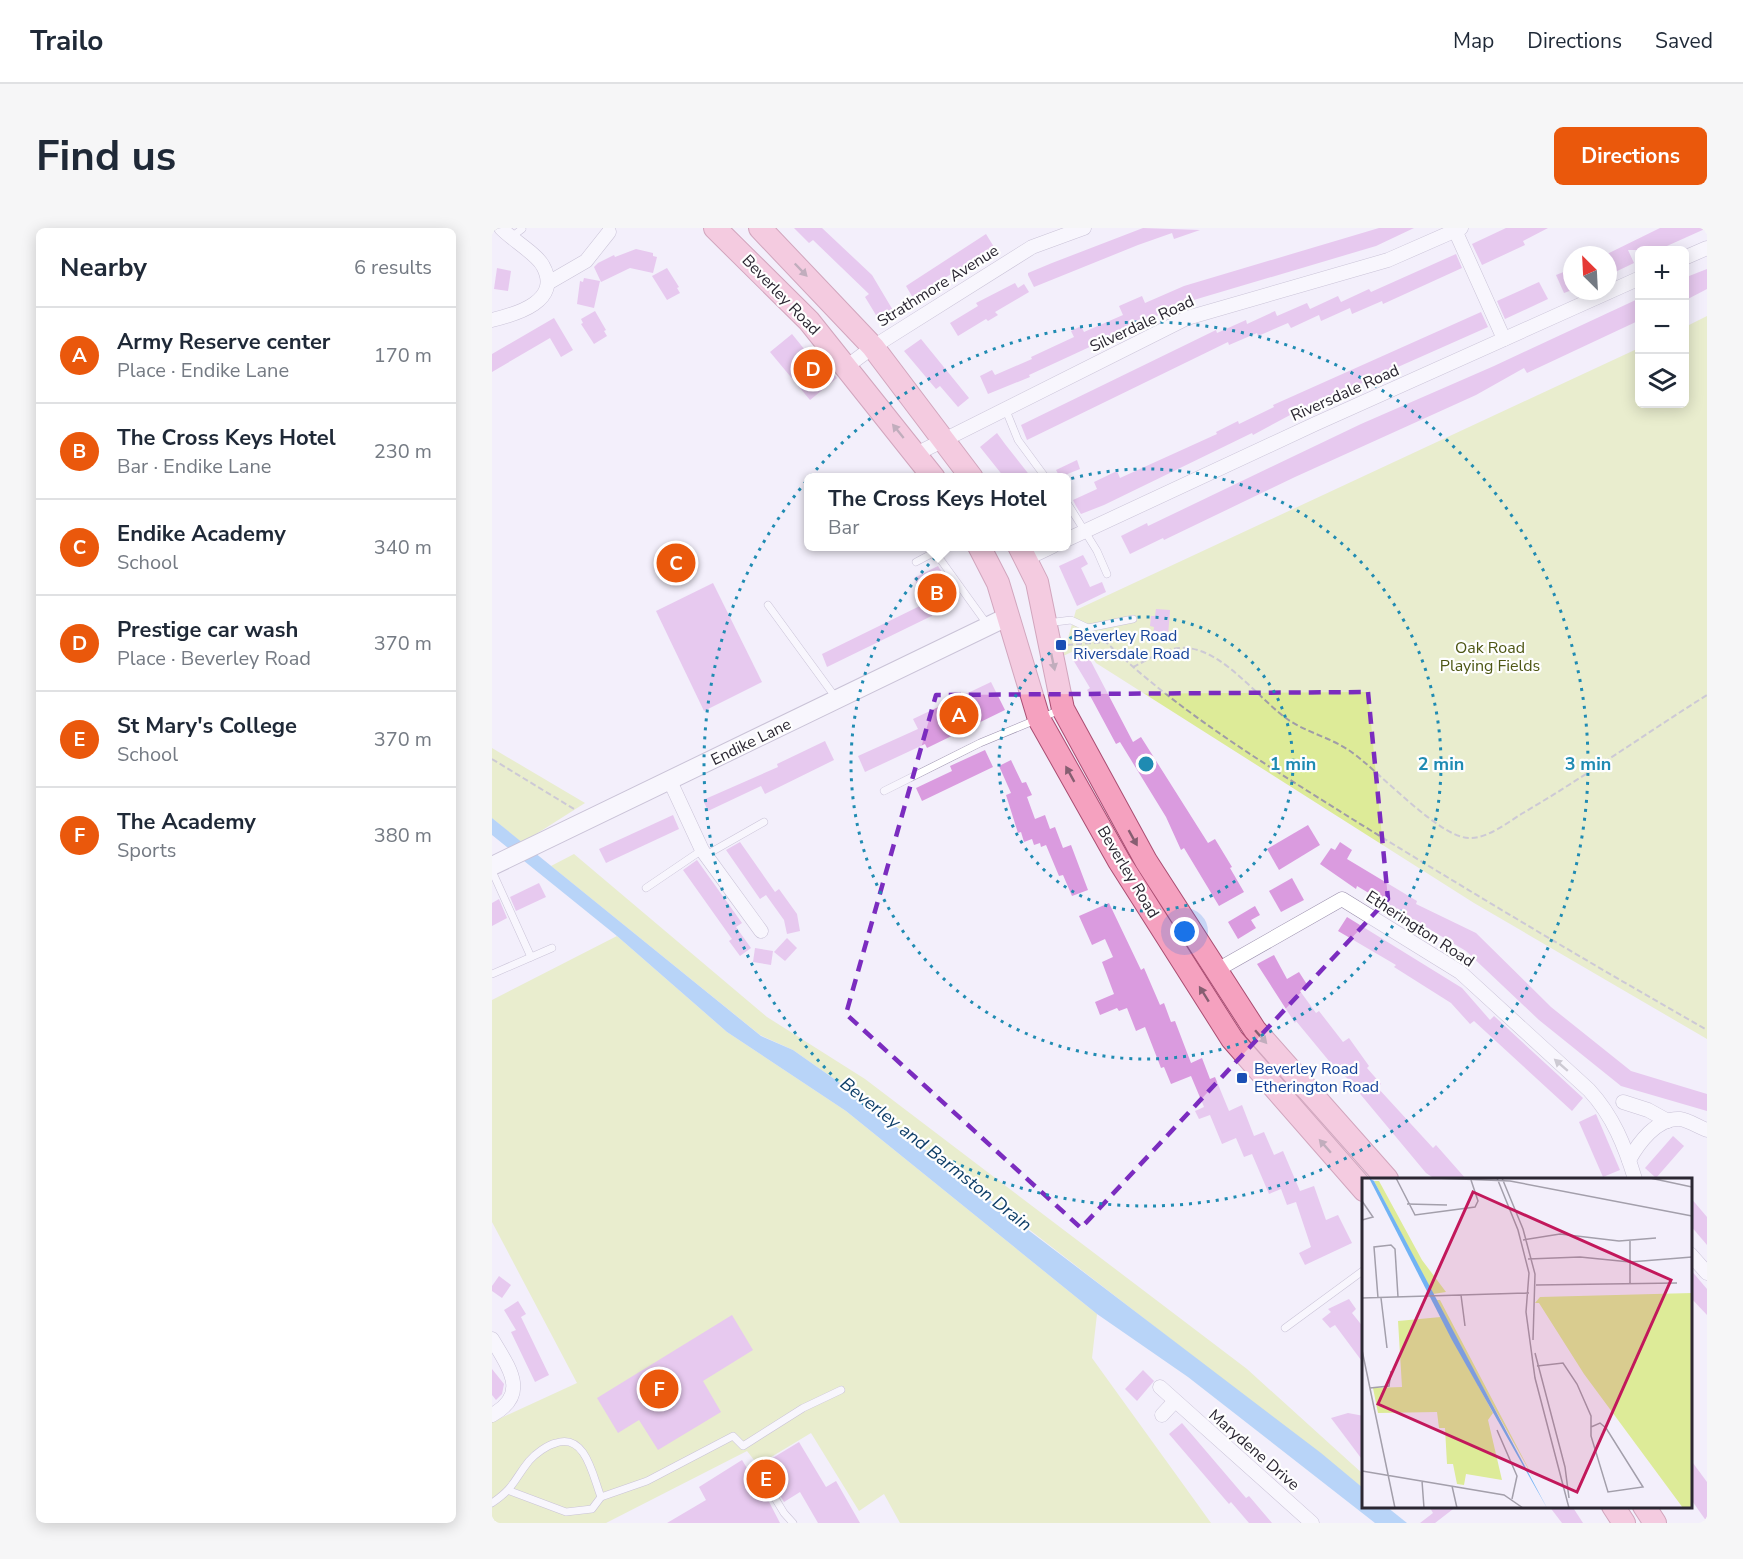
<!DOCTYPE html>
<html lang="en">
<head>
<meta charset="utf-8">
<style>
	:root { --surface:#fff; --page:#f6f6f7; --text:#1f2937; --muted:#747a83; --line:#e0e1e3; --accent:#ea580c }
	body { margin:0; font-family:"Nunito Sans",sans-serif; background:var(--page); color:var(--text) }
	.controls { position:absolute; right:18px; top:18px; display:grid; overflow:hidden; border-radius:9px; box-shadow:0 3px 15px #0003 }
	.controls button { width:54px; height:54px; display:grid; place-items:center; padding:0; border:0; border-bottom:2px solid var(--line); background:var(--surface); color:var(--text); font:30px sans-serif }
	.compass { position:absolute; left:1071px; top:18px; width:54px; height:54px; border-radius:50%; background:var(--surface); box-shadow:0 3px 15px #0003; rotate:336deg }
	.you { position:absolute; left:693px; top:704px; width:21px; height:21px; margin:-15px; border:4px solid #fff; border-radius:50%; background:#1a73e8; box-shadow:0 0 0 9px #1a73e833 }
	.badge { display:grid; place-items:center; width:39px; height:39px; border-radius:50%; background:var(--accent); color:#fff; font-size:20px; font-weight:700 }
	.pin { position:absolute; translate:-50% -50%; border:3px solid #fff; box-shadow:0 2px 6px #0006 }
	.popup { position:absolute; left:312px; top:245px; width:267px; height:78px; box-sizing:border-box; display:grid; place-content:center; border-radius:9px; background:var(--surface); filter:drop-shadow(0 2px 4px #0005); font-size:20px; white-space:nowrap; color:var(--muted) }
	.popup b { font-size:22px; color:var(--text) }
	.popup::after { content:''; position:absolute; left:50%; top:100%; margin-left:-12px; border:12px solid transparent; border-top-color:var(--surface) }
	.list { margin:0; padding:0; list-style:none }
	h2 { display:flex; justify-content:space-between; align-items:center; height:78px; margin:0; padding:0 24px; font-size:26px }
	h2 small { font-size:20px; font-weight:400; color:var(--muted) }
	.list li { display:grid; grid-template-columns:39px 1fr auto; gap:18px; align-items:center; box-sizing:border-box; height:96px; padding:0 24px; border-top:2px solid var(--line) }
	.list b { display:block; font-size:22px; white-space:nowrap }
	.list p { margin:0; font-size:20px; white-space:nowrap; color:var(--muted) }
	.list em { font-size:20px; font-style:normal; color:var(--muted) }
	.icon { flex:none; width:33px; height:33px; fill:none; stroke:currentColor; stroke-width:2; stroke-linecap:round; stroke-linejoin:round }
	.map { position:relative; flex:none; width:1215px; height:1295px; overflow:hidden; border-radius:9px }
	header { display:flex; align-items:center; gap:36px; box-sizing:border-box; height:84px; padding:0 30px; background:var(--surface); border-bottom:2px solid var(--line) }
	header strong { font-size:28px }
	nav { display:flex; gap:33px; margin-inline-start:auto; font-size:21px }
	.intro { display:flex; align-items:center; justify-content:space-between; box-sizing:border-box; height:144px; padding:0 36px }
	h1 { margin:0; font-size:42px }
	.button { padding:15px 27px; border-radius:9px; background:var(--accent); color:#fff; font-size:21px; font-weight:700 }
	main { display:flex; gap:36px; padding:0 36px }
	aside { flex:1; background:var(--surface); border-radius:9px; box-shadow:0 3px 15px #0003 }
	.map>svg:first-child { display:block }
</style>
</head>
<body>
<header>
<strong>Trailo</strong>
<nav><a>Map</a><a>Directions</a><a>Saved</a></nav>
</header>
<div class="intro"><h1>Find us</h1><a class="button">Directions</a></div>
<main>
<aside>
<h2>Nearby<small>6 results</small></h2>
<ul class="list">
<li><span class="badge">A</span><div><b>Army Reserve center</b><p>Place · Endike Lane</p></div><em>170 m</em></li>
<li><span class="badge">B</span><div><b>The Cross Keys Hotel</b><p>Bar · Endike Lane</p></div><em>230 m</em></li>
<li><span class="badge">C</span><div><b>Endike Academy</b><p>School</p></div><em>340 m</em></li>
<li><span class="badge">D</span><div><b>Prestige car wash</b><p>Place · Beverley Road</p></div><em>370 m</em></li>
<li><span class="badge">E</span><div><b>St Mary's College</b><p>School</p></div><em>370 m</em></li>
<li><span class="badge">F</span><div><b>The Academy</b><p>Sports</p></div><em>380 m</em></li>
</ul>
</aside>
<div class="map">
<svg width="1215" height="1295" viewBox="0 0 1215 1295">
	<rect width="100%" height="100%" fill="#f3effb"/>
	<g fill="#ddeb98">
		<polygon points="1215,88 1215,811 982,675 604,435 593,418 571,428 584,382 1147,120 1148,176 1192,176 1193,99"/>
		<polygon points="0,520 93,575 30,615 0,590"/>
		<polygon points="82,626 275,789 373,851 755,1141 871,1246 871,1260 348,855 301,822 268,807 59,638"/>
		<polygon points="125,708 235,804 354,883 605,1086 600,1130 719,1295 408,1295 392,1266 367,1283 319,1205 266,1237 255,1223 114,1295 0,1295 0,1194 85,1155 0,994 0,772"/>
	</g>
	<polygon fill="#71b3f4" points="0,590 269,808 301,822 348,855 510,982 829,1225 871,1260 872,1278 895,1279 915,1295 883,1295 696,1149 605,1086 354,883 235,804 125,708 0,607"/>
	<g fill="#da9bdf">
		<polygon points="302,0 330,0 380,47 402,84 387,92 373,69 377,66 321,12 317,15"/>
		<polygon points="651,0 708,2 682,11 680,5 646,17 542,59 536,47 536,45 560,35"/>
		<polygon points="887,0 922,0 884,18 695,74 537,147 538,149 496,166 488,148 500,142 503,147 540,131 539,129 582,109 579,103 589,98 592,104 631,87 627,78 650,68 653,75 692,58"/>
		<polygon points="1014,0 1056,0 1031,13 1033,17 990,37 980,16"/>
		<polygon points="1168,0 1215,0 1166,22 1136,22 1142,35 1121,45 1116,27 1113,27"/>
		<polygon points="494,6 502,19 421,70 414,58"/>
		<polygon points="144,21 161,25 161,28 165,29 161,45 138,40 109,54 102,39 106,35 122,27 123,29"/>
		<polygon points="964,26 970,40 891,76 890,73 860,86 858,80 829,93 827,87 799,100 796,95 766,108 765,105 737,117 736,114 535,212 529,197 724,102 725,105 754,92 755,96 783,83 785,88 815,75 818,81 846,68 849,74 877,61 879,64"/>
		<polygon points="5,40 19,43 16,63 2,61"/>
		<polygon points="175,40 187,59 185,60 188,65 175,72 160,48"/>
		<polygon points="1215,41 1215,61 1192,73 1192,50"/>
		<polygon points="1074,43 1080,62 1072,65 1064,47"/>
		<polygon points="92,50 108,53 102,80 85,76 88,53 91,54"/>
		<polygon points="1047,54 1056,71 1013,91 1005,73"/>
		<polygon points="523,55 526,60 532,56 537,64 503,84 506,87 496,93 494,91 466,108 458,95 486,78 484,75"/>
		<polygon points="1148,70 1148,92 1035,145 1032,140 984,167 803,249 672,312 671,310 638,326 629,308 655,295 656,298 869,196 1002,138"/>
		<polygon points="103,83 114,102 112,103 115,108 102,116 89,96 91,95 89,91"/>
		<polygon points="989,84 996,99 800,186 761,207 760,205 612,277 589,286 584,278 581,272 605,261 602,254 625,243 628,250 725,206 724,204 746,193 747,196 782,179 781,177"/>
		<polygon points="62,90 81,122 69,129 58,110 0,144 0,126"/>
		<polygon points="300,106 317,127 323,122 345,150 318,172 278,124"/>
		<polygon points="429,111 477,170 466,179 448,158 444,161 412,123"/>
		<polygon points="505,205 513,216 539,249 512,249 488,219"/>
		<polygon points="585,232 588,241 568,249 564,242"/>
		<polygon points="591,327 596,336 589,340 598,359 610,354 614,364 585,378 567,338"/>
		<polygon points="446,338 461,361 464,368 457,371 460,378 335,439 330,426 434,375 422,350"/>
		<polygon points="221,355 270,454 212,483 164,383"/>
		<polygon points="664,381 678,382 676,408 661,407 662,399 658,398 659,388 663,388"/>
		<polygon points="593,422 641,514 649,509 716,615 723,611 740,639 738,640 752,664 727,678 692,620 689,622 674,589 628,514 624,516 595,462 598,460 580,430"/>
		<polygon points="499,454 513,482 435,520 433,516 373,544 366,528 426,501 421,491"/>
		<polygon points="333,513 342,532 273,566 269,558 216,583 211,572 286,539 285,536"/>
		<polygon points="493,522 501,539 430,573 424,560 460,543 458,538"/>
		<polygon points="519,532 530,555 534,554 540,567 535,569 543,591 553,587 558,601 563,599 571,620 579,617 596,662 580,668 571,647 567,648 554,617 549,619 548,615 542,617 540,611 532,614 529,604 526,605 514,567 519,565 507,538"/>
		<polygon points="181,587 187,601 114,635 107,621"/>
		<polygon points="816,597 828,617 787,642 775,621"/>
		<polygon points="248,614 283,664 287,661 305,686 308,703 295,706 292,692 274,667 268,671 234,622"/>
		<polygon points="848,614 860,622 855,631 925,673 924,676 984,705 1059,779 1139,843 1215,866 1215,883 1129,858 1047,792 974,723 865,658 864,661 828,636 839,620 843,622"/>
		<polygon points="205,632 250,695 244,699 259,720 248,728 237,713 240,711 191,642"/>
		<polygon points="800,650 812,672 789,684 777,663"/>
		<polygon points="47,655 54,669 24,683 18,669"/>
		<polygon points="7,671 15,690 0,698 0,675"/>
		<polygon points="617,675 649,742 652,740 668,777 672,775 679,794 683,793 699,835 710,830 718,851 723,849 737,883 750,877 762,908 772,904 782,927 791,923 808,963 822,958 834,992 846,987 860,1015 813,1037 807,1025 819,1019 804,974 795,977 789,961 777,966 760,926 752,929 744,910 730,916 718,887 707,891 703,883 712,879 699,848 679,856 672,839 669,840 653,799 644,803 635,780 627,783 625,780 608,787 603,774 622,766 610,734 621,729 613,711 600,717 587,688"/>
		<polygon points="763,678 768,687 759,692 764,700 746,711 736,694"/>
		<polygon points="855,689 970,760 998,792 1002,788 1091,870 1080,883 982,793 978,796 959,775 902,739 904,737 846,703"/>
		<polygon points="295,710 305,720 293,733 282,724"/>
		<polygon points="263,720 281,723 279,737 261,734"/>
		<polygon points="782,727 795,751 807,744 816,758 808,763 824,785 827,783 851,814 857,810 877,838 875,840 889,856 885,859 941,920 944,917 974,951 943,951 934,945 844,837 842,839 804,793 803,795 765,736"/>
		<polygon points="1104,886 1128,942 1111,949 1087,894"/>
		<polygon points="1181,908 1192,918 1164,950 1153,940"/>
		<polygon points="1198,969 1215,989 1215,1017 1198,997"/>
		<polygon points="1198,1041 1215,1061 1215,1087 1198,1069"/>
		<polygon points="7,1048 19,1057 10,1070 0,1063 0,1058"/>
		<polygon points="857,1071 864,1081 860,1085 872,1100 872,1136 843,1097 838,1100 830,1091 839,1084 836,1081"/>
		<polygon points="26,1073 34,1086 29,1089 57,1147 43,1154 19,1104 24,1102 12,1082"/>
		<polygon points="240,1087 261,1122 211,1153 229,1184 166,1222 147,1192 126,1205 105,1170"/>
		<polygon points="0,1141 12,1156 10,1166 4,1172 0,1167"/>
		<polygon points="651,1142 662,1153 645,1173 633,1161"/>
		<polygon points="856,1185 872,1188 872,1234 839,1190"/>
		<polygon points="690,1195 754,1270 757,1268 780,1295 757,1295 739,1274 737,1276 677,1206"/>
		<polygon points="307,1214 334,1259 344,1253 368,1295 326,1295 308,1264 292,1274 269,1237"/>
		<polygon points="1198,1231 1215,1254 1215,1294 1198,1270"/>
		<polygon points="250,1232 258,1245 261,1243 288,1295 175,1295 214,1272 207,1259"/>
		<polygon points="937,1278 965,1278 943,1295 928,1295 941,1285"/>
		<polygon points="1057,1278 1080,1278 1091,1295 1070,1295"/>
	</g>
	<g fill="none" stroke-linecap="round" stroke-linejoin="round">
		<g stroke="#998eab" stroke-width="8">
			<g id="service">
				<polyline points="18,10 30,1"/>
				<polyline points="513,180 526,212 554,250"/>
				<polyline points="574,273 605,323 615,346"/>
				<polyline points="424,334 443,324 495,396"/>
				<polyline points="276,377 344,470"/>
				<polyline points="555,395 579,392 596,400 641,391"/>
				<polyline points="392,563 488,515 568,482"/>
				<polyline points="214,627 272,594"/>
				<polyline points="0,643 39,729"/>
				<polyline points="154,660 210,622"/>
				<polyline points="0,746 60,720"/>
				<polyline points="793,1100 872,1042"/>
				<polyline points="266,1242 292,1285 301,1295"/>
				<polyline points="109,1269 155,1253 241,1208 251,1218 311,1180 349,1162"/>
				<path d="M0,1275C23,1259 21,1253 37,1233C43,1226 55,1217 64,1215C94,1205 101,1249 109,1269L100,1281L74,1284L18,1263"/>
			</g>
		</g>
		<g stroke="#998eab" stroke-width="15">
			<g id="minor">
				<polyline points="962,0 1012,111"/>
				<polyline points="1192,30 1215,20"/>
				<polyline points="56,55 94,33 117,4"/>
				<path d="M0,92C25,86 70,73 51,38C45,26 19,11 9,0"/>
				<polyline points="354,139 381,119 540,19 592,0"/>
				<polyline points="424,226 695,90 896,32 969,0"/>
				<polyline points="574,312 823,196 1148,50"/>
				<polyline points="534,331 561,318"/>
				<polyline points="178,553 210,622 269,703"/>
				<path d="M725,742L850,671L968,744L1097,862C1121,888 1133,918 1143,951"/>
				<polyline points="1131,874 1156,882 1176,893"/>
				<path d="M1137,932C1146,916 1165,889 1188,891C1196,892 1207,899 1215,902"/>
				<polyline points="1198,1026 1215,1045"/>
				<path d="M0,1111C17,1140 38,1166 0,1187"/>
				<polyline points="668,1159 820,1295"/>
				<polyline points="670,1187 682,1174"/>
			</g>
		</g>
		<g stroke="#998eab" stroke-width="20">
			<polyline id="tertiary" points="0,638 517,388"/>
		</g>
		<g stroke="#aa4d72" stroke-width="24">
			<g id="primary">
				<polyline points="223,0 317,93 442,250"/>
				<polyline points="268,0 381,119 480,250"/>
				<polyline points="487,318 506,355 547,491 627,633 740,811 872,962"/>
				<polyline points="527,318 545,354 571,481 654,633 763,802 895,951"/>
				<polyline points="1121,1278 1132,1295"/>
				<polyline points="1152,1278 1163,1295"/>
			</g>
		</g>
		<g stroke="#a09ca7" stroke-width="2" stroke-dasharray="6 3" stroke-linecap="butt">
			<path d="M575,417L614,414C685,483 773,536 857,589C975,662 1094,733 1215,802"/>
			<path d="M641,439C658,431 675,418 695,420C733,423 768,473 798,493C817,505 839,510 858,523C886,542 948,611 978,610C997,610 1016,594 1031,585C1094,548 1153,506 1215,467"/>
			<polyline points="0,531 82,581"/>
		</g>
		<use href="#service" stroke="#fff" stroke-width="7"/>
		<use href="#minor" stroke="#fff" stroke-width="14"/>
		<use href="#tertiary" stroke="#fff" stroke-width="18"/>
		<use href="#primary" stroke="#f5a1bf" stroke-width="22"/>
	</g>
	<defs><path id="oneway-solid" d="M-6-.8H1V-3.2L6.5 0L1 3.2V.8H-6Z" transform="scale(1.5)"/></defs>
	<g fill="#865e71">
		<use href="#oneway-solid" transform="translate(309 42) rotate(46)"/>
		<use href="#oneway-solid" transform="translate(406 203) rotate(-129)"/>
		<use href="#oneway-solid" transform="translate(561 434) rotate(78)"/>
		<use href="#oneway-solid" transform="translate(578 546) rotate(-119)"/>
		<use href="#oneway-solid" transform="translate(641 610) rotate(61)"/>
		<use href="#oneway-solid" transform="translate(712 766) rotate(-122)"/>
		<use href="#oneway-solid" transform="translate(769 809) rotate(49)"/>
		<use href="#oneway-solid" transform="translate(833 918) rotate(-131)"/>
	</g>
	<use fill="#a09ea3" href="#oneway-solid" transform="translate(1069 837) rotate(-139)"/>
	<path d="M0 0H1215V1295H0ZM876,464L896,671L589,1000L354,786L444,467Z" fill="#f3effb" fill-opacity=".55" fill-rule="evenodd"/>
	<path fill="none" stroke="#7b2cbf" stroke-width="4.5" stroke-dasharray="12 8" stroke-linejoin="round" d="M876,464L896,671L589,1000L354,786L444,467Z"/>
	<g fill="none" stroke="#1f8bb2" stroke-width="3" stroke-dasharray="3 6">
		<circle cx="654" cy="536" r="147"/>
		<circle cx="654" cy="536" r="295"/>
		<circle cx="654" cy="536" r="442"/>
	</g>
	<g fill="#1a4fb4" stroke="#fefefe" stroke-width="2">
		<rect x="563" y="411" width="12" height="12" rx="3"/>
		<rect x="744" y="844" width="12" height="12" rx="3"/>
	</g>
	<g text-anchor="middle" dominant-baseline="central" stroke-width="4.5" stroke-linejoin="round" paint-order="stroke">
		<g font-size="16" fill="#2b2732" stroke="#fefefe">
			<text transform="translate(446 58) rotate(-32)">Strathmore Avenue</text>
			<text transform="translate(289 67) rotate(46)">Beverley Road</text>
			<text transform="translate(650 96) rotate(-25)">Silverdale Road</text>
			<text transform="translate(853 165) rotate(-24)">Riversdale Road</text>
			<text transform="translate(259 514) rotate(-26)">Endike Lane</text>
			<text transform="translate(636 644) rotate(59)">Beverley Road</text>
			<text transform="translate(928 701) rotate(33)">Etherington Road</text>
			<text transform="translate(762 1222) rotate(41)">Marydene Drive</text>
		</g>
		<g font-size="16" fill="#164399" stroke="#fefefe" text-anchor="start">
			<text x="581" y="408">Beverley Road<tspan x="581" dy="18">Riversdale Road</tspan></text>
			<text x="762" y="841">Beverley Road<tspan x="762" dy="18">Etherington Road</tspan></text>
		</g>
		<g font-size="16" fill="#4d5613" stroke="#fefefe">
			<text x="998" y="420">Oak Road<tspan x="998" dy="18">Playing Fields</tspan></text>
		</g>
		<g font-size="18" font-style="italic" fill="#0e3e68" stroke="#fefefe">
			<text transform="translate(444 926) rotate(38)">Beverley and Barmston Drain</text>
		</g>
	</g>
	<g transform="translate(870 950)">
		<rect width="330" height="330" fill="#f3effb"/>
		<path d="M12,3H17L60,82L84,114L71,116ZM330,115V330H321L222,196L177,125H173L178,119ZM74,122H78L173,303L96,165ZM79,139L131,235L126,242L140,302L104,296L102,307L95,306L91,286H85L83,250H77L75,234L16,235L11,210L40,209L36,143Z" fill="#ddeb98"/>
		<path d="M7,0L12,3L185,330L90,162Z" fill="#71b3f4"/>
		<path fill="none" stroke="#a39fab" stroke-width="1.5" d="M34,0L53,37L113,29L116,23L109,2M73,0L148,3L330,38M135,0L156,52L167,95L164,134L173,200L207,330M140,0L161,51L173,96L171,162M288,0L330,9M0,23L11,39L0,42M45,26L85,27M161,62L198,56L257,63L294,60M166,81L218,79L268,84L330,79M268,106V62M174,107L315,105M99,117L103,148M0,120L167,115M16,120L12,69L29,67L33,71L36,119M19,120L25,170M0,172L33,330M173,175L203,289L207,320M175,188L201,185L215,206L229,238V258L246,314L281,309L244,250L238,245L229,249M8,210L27,208L29,193M135,252L155,298L150,321M0,293L142,317L161,330M60,303L62,330M90,308L95,330"/>
		<path fill="#c2185b" fill-opacity="0.15" stroke="#c2185b" stroke-width="3" d="M111,14L309,102L215,314L16,226Z"/>
		<rect width="330" height="330" fill="none" stroke="#2b2732" stroke-width="3"/>
	</g>
	<circle cx="654" cy="536" r="9" fill="#1f8bb2" stroke="#fefefe" stroke-width="3"/>
	<g font-size="18" text-anchor="middle" font-weight="bold" fill="#1f8bb2" stroke="#fefefe" stroke-width="4.5" stroke-linejoin="round" paint-order="stroke">
		<text x="801" y="542">1 min</text>
		<text x="949" y="542">2 min</text>
		<text x="1096" y="542">3 min</text>
	</g>
</svg>
<div class="controls">
<button>+</button>
<button>−</button>
<button><svg class="icon" aria-label="layers" viewBox="0 0 24 24"><path d="M12 4l9 5-9 5-9-5zM3 14l9 5 9-5"/></svg></button>
</div>
<svg class="compass" viewBox="-18 -18 36 36"><path d="M0-13l5 13h-10z" fill="#e53935"/><path d="M0 13l5-13h-10z" fill="#747a83"/></svg>
<div class="you"></div>
<div class="pin badge" style="left:467px;top:487px">A</div>
<div class="pin badge" style="left:445px;top:365px">B</div>
<div class="popup"><b>The Cross Keys Hotel</b>Bar</div>
<div class="pin badge" style="left:184px;top:335px">C</div>
<div class="pin badge" style="left:321px;top:141px">D</div>
<div class="pin badge" style="left:274px;top:1251px">E</div>
<div class="pin badge" style="left:167px;top:1161px">F</div>
</div>
</main>
</body>
</html>
